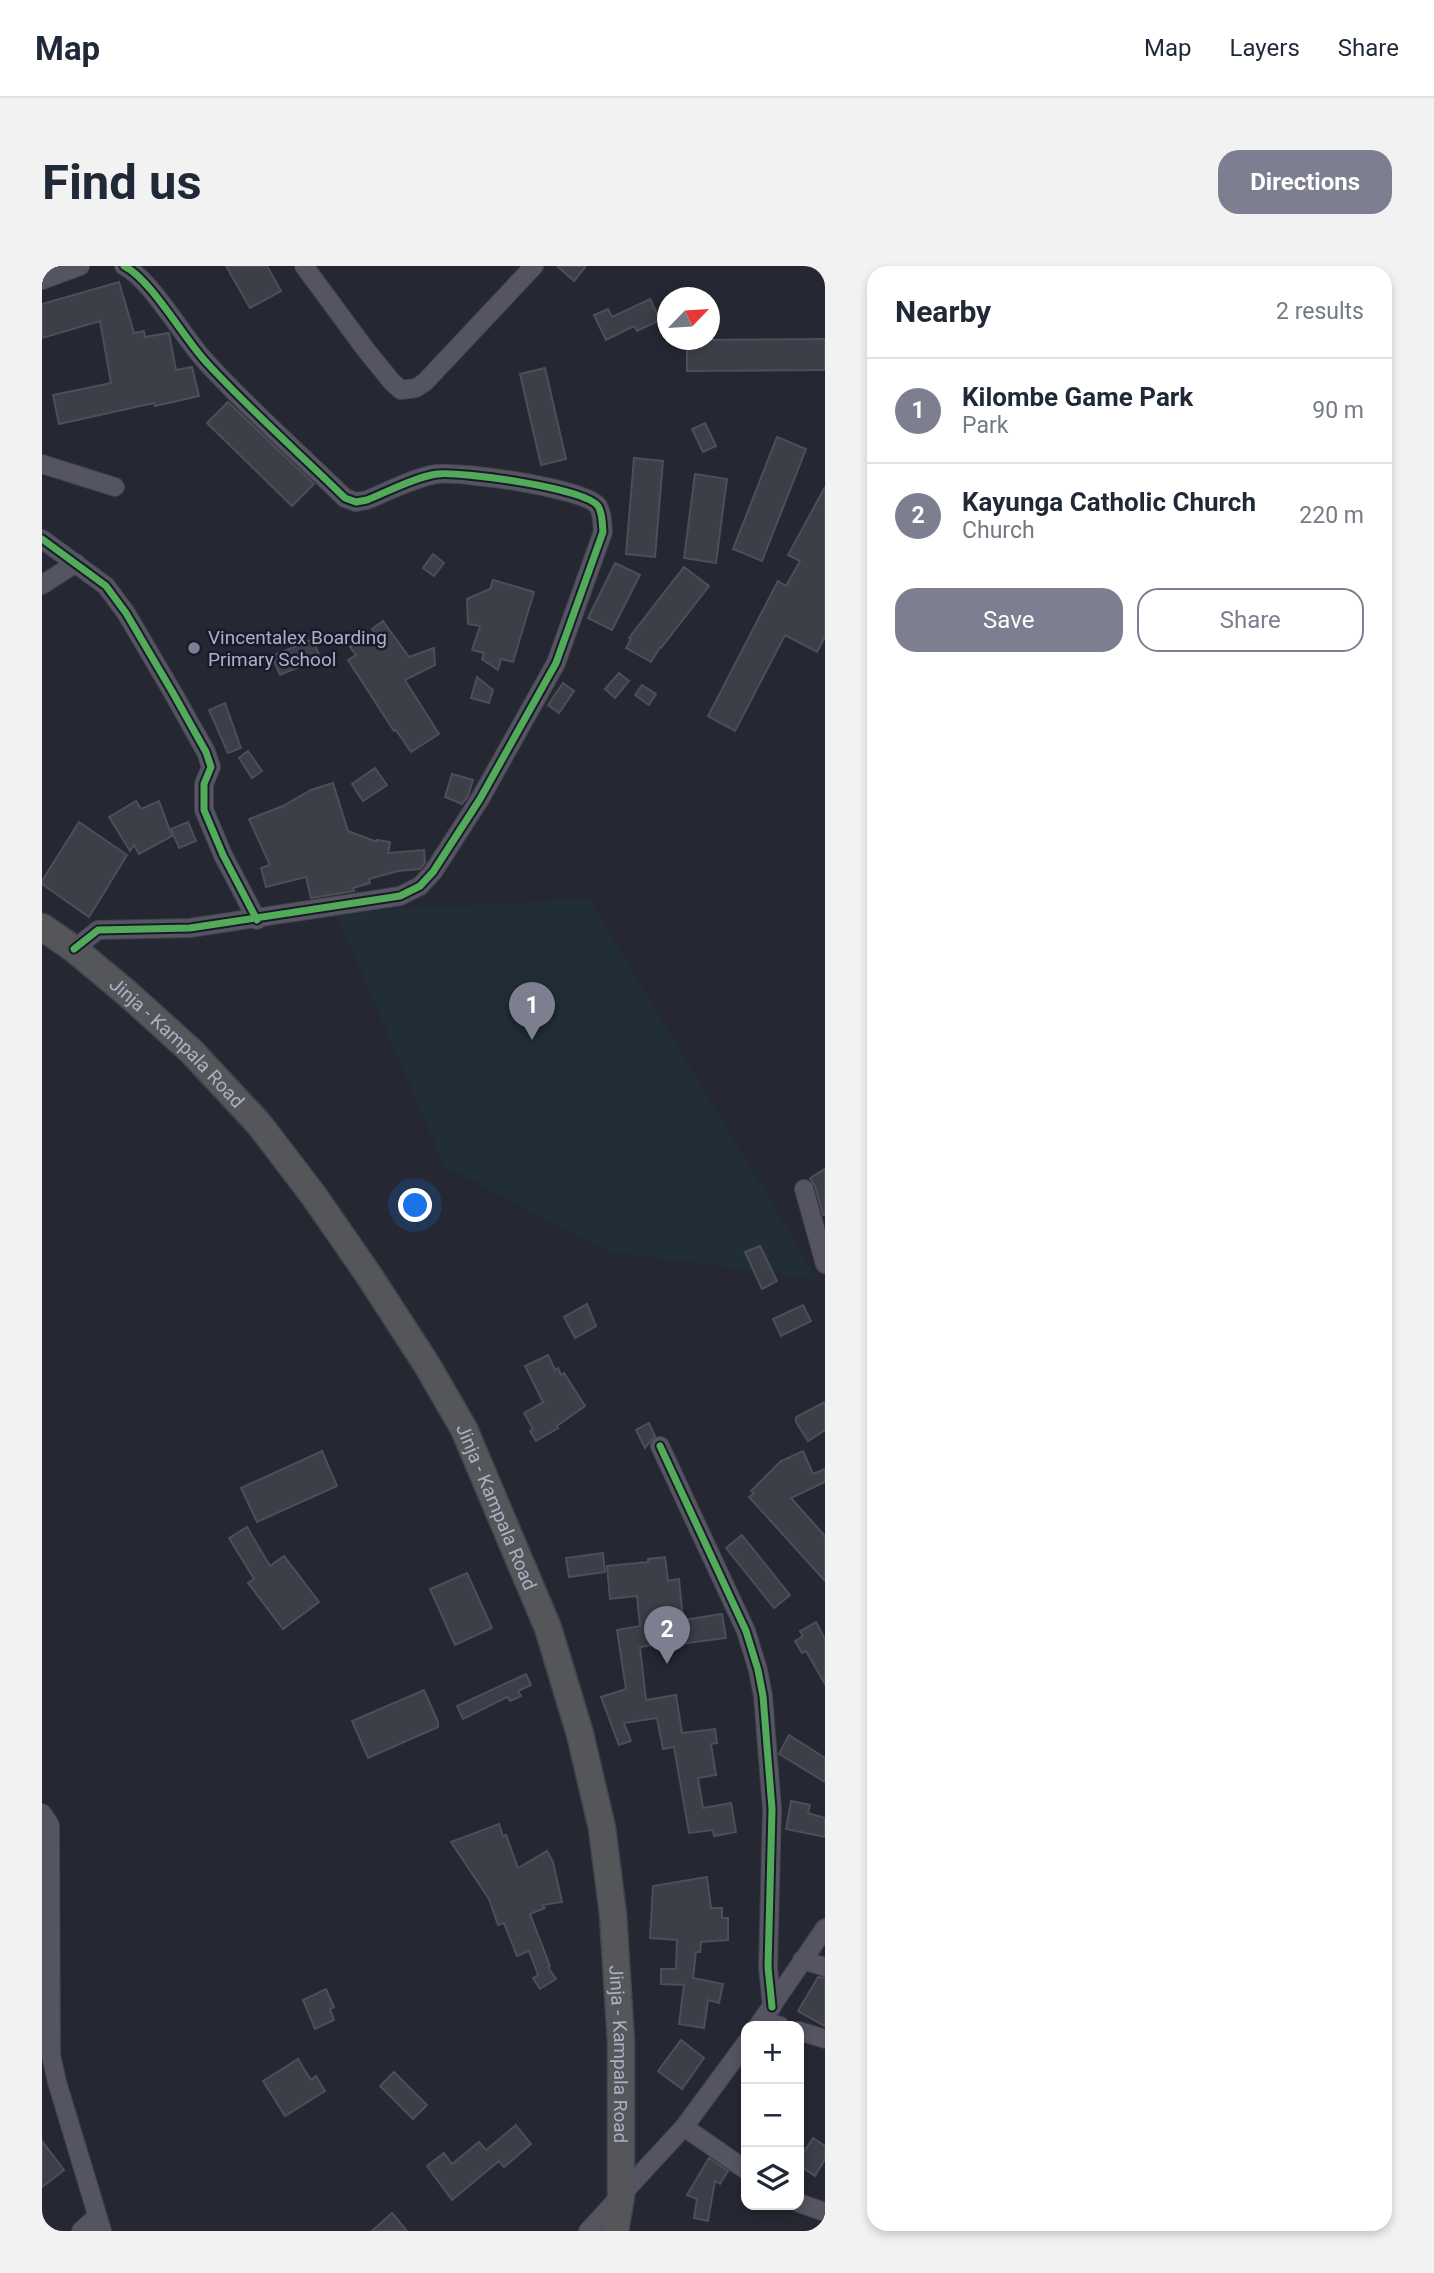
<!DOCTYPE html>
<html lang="en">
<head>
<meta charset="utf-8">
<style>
	:root { --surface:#fff; --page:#f2f2f3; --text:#1f2937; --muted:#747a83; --line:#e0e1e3; --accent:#7d7f91 }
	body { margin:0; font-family:Roboto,sans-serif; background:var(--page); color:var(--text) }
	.controls { position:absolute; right:21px; bottom:21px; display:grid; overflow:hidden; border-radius:14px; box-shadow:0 4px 10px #0003 }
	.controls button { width:63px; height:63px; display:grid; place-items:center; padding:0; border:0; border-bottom:2px solid var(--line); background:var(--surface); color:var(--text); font:35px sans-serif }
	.compass { position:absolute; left:615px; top:21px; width:63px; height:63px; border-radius:50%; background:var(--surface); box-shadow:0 4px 10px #0003; rotate:65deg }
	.you { position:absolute; left:374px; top:940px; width:24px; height:24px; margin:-18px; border:5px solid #fff; border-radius:50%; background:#1a73e8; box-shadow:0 0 0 10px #1a73e833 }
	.badge { display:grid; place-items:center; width:46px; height:46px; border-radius:50%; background:var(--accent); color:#fff; font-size:23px; font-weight:700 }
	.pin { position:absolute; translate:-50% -58px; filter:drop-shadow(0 2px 4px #0008) }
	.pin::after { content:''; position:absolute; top:37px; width:24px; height:21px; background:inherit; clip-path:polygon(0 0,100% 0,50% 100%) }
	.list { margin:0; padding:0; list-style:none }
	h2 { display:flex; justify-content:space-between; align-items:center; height:91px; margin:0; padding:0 28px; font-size:30px }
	h2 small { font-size:23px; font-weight:400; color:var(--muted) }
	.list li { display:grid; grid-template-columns:46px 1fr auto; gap:21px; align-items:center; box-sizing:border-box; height:105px; padding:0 28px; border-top:2px solid var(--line) }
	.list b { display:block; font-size:26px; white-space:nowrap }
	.list p { margin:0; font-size:23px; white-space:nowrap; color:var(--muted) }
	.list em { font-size:23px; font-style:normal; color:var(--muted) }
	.actions { display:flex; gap:14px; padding:21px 28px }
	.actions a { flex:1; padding:16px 0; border:2px solid var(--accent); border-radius:21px; text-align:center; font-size:24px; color:var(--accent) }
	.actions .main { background:var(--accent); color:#fff }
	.icon { flex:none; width:38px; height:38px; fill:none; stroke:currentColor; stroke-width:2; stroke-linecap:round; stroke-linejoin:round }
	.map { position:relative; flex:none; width:783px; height:1965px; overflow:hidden; border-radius:21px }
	header { display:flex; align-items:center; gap:42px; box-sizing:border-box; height:98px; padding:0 35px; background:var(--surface); border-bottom:2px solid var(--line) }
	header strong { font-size:33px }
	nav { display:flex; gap:38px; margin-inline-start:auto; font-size:24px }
	.intro { display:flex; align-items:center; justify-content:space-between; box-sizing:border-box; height:168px; padding:0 42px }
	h1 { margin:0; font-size:49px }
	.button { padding:18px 32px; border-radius:21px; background:var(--accent); color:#fff; font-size:24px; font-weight:700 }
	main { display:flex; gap:42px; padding:0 42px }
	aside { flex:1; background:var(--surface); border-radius:21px; box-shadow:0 4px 10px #0003 }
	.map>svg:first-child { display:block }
</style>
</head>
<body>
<header>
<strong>Map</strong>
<nav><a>Map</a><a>Layers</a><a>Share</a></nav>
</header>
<div class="intro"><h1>Find us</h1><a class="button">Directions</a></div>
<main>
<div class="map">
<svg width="783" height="1965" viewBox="0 0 783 1965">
	<rect width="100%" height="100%" fill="#252732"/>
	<polygon fill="#222e37" points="547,633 776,1013 570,986 403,901 294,647"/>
	<g fill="#3c3e48" stroke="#4c4e5a" stroke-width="2">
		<polygon points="184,0 225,0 239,25 208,42"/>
		<polygon points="515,0 544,0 532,15"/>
		<polygon points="77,16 92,67 102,65 103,71 127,67 134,104 150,101 157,130 113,140 112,137 17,158 11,129 69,117 58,55 0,72 0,38"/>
		<polygon points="608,33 618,54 595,65 592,60 564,74 552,49 566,43 570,51"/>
		<polygon points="783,73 783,104 645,105 645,74"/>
		<polygon points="503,102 524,193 499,199 478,108"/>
		<polygon points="186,136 272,218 250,240 165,157"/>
		<polygon points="663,157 674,180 661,186 650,163"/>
		<polygon points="735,171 764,183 720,295 691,283"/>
		<polygon points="592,192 621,195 613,291 584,288"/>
		<polygon points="653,208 685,213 674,297 642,292"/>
		<polygon points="783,221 783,371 775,386 743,369 693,465 666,450 736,315 744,320 758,295 746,289"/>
		<polygon points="391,288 402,297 392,310 381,302"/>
		<polygon points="573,297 598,309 570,364 546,352"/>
		<polygon points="642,301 667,320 619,382 618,381 609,396 584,382 589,373 587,372"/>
		<polygon points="451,314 492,326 471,396 459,393 456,404 440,393 442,387 430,384 438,360 426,358 425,333 448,323"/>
		<polygon points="341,355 367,391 392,382 393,399 363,414 397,468 369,486 354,464 352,465 306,394 314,389 308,381 332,365 330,363"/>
		<polygon points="271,373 278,392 238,409 230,390"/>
		<polygon points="577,407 587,415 573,432 563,423"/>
		<polygon points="435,411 451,424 447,437 429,432"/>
		<polygon points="521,417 532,425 517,447 506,439"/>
		<polygon points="600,419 614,428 607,439 593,429"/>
		<polygon points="183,437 199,482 186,487 167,444"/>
		<polygon points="206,485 220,505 210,512 197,492"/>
		<polygon points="333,502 345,519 321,535 310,518"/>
		<polygon points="410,508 431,514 426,530 420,538 403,531"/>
		<polygon points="291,517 306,565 335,576 335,574 348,576 346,587 382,584 383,597 378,603 356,605 327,613 328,617 311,622 312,625 269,632 264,611 224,621 219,602 228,599 207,553 241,540 269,524"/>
		<polygon points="94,535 99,543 117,535 130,570 97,588 92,579 88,585 67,551"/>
		<polygon points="37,556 85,589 47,651 0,618 0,615"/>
		<polygon points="146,556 154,575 137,582 129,563"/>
		<polygon points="783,903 783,949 781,949 773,920 768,912"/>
		<polygon points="718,980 735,1015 720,1023 703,986"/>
		<polygon points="545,1038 554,1060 533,1072 522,1051"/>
		<polygon points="761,1039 769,1055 739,1070 731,1053"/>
		<polygon points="506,1089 513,1104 516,1102 519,1109 522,1107 543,1140 515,1160 516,1162 494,1175 488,1165 491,1163 482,1147 501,1136 483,1100"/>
		<polygon points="783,1136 783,1164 766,1175 754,1156 754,1151"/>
		<polygon points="607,1157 613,1170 603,1182 594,1164"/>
		<polygon points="280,1185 295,1220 215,1256 199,1222"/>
		<polygon points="761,1185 771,1208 783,1203 783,1216 749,1232 783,1270 783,1315 707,1231 712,1227 709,1225 739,1195"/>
		<polygon points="205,1261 228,1300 242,1290 277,1336 241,1363 206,1317 212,1313 187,1272"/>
		<polygon points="700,1269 748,1329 732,1342 684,1282"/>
		<polygon points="561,1287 563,1306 527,1311 524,1292"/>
		<polygon points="623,1291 626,1315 637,1313 641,1354 680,1348 684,1372 630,1379 630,1376 598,1381 604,1434 634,1429 640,1467 673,1463 675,1477 669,1478 674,1509 656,1512 661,1542 689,1537 694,1566 672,1570 671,1564 647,1567 632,1481 621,1483 615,1452 582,1457 589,1475 577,1479 559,1431 584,1423 575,1364 598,1360 595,1330 568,1333 565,1300 606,1296 606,1293"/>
		<polygon points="425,1307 450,1362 413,1379 388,1323"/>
		<polygon points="774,1356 783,1373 783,1418 764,1385 760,1387 753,1375 761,1370 758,1365"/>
		<polygon points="484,1408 489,1419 476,1425 479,1430 468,1435 465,1431 421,1453 415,1440"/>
		<polygon points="382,1424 396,1456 396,1461 326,1492 310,1455"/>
		<polygon points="747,1469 783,1492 783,1516 737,1488"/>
		<polygon points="749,1535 768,1539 766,1547 783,1552 783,1571 744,1563"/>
		<polygon points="457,1558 461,1570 464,1569 476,1602 505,1585 511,1596 520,1636 501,1639 503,1642 488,1648 508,1700 506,1701 514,1713 498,1723 491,1712 496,1709 487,1685 475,1690 462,1657 456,1659 447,1633 409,1576"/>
		<polygon points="665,1611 669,1642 680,1642 680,1652 686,1652 686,1674 659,1676 658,1686 654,1686 651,1712 681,1718 677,1737 666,1734 662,1762 637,1758 642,1719 619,1718 619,1703 634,1703 635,1674 608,1672 611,1620"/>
		<polygon points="776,1711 783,1712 783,1760 756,1745"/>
		<polygon points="284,1723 292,1741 288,1743 292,1754 273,1763 261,1734"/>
		<polygon points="639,1774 662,1792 640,1823 616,1805"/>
		<polygon points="256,1793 269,1814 274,1810 283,1825 243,1850 221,1815"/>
		<polygon points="352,1806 385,1839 371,1853 338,1820"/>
		<polygon points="474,1859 489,1878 462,1901 457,1895 410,1934 385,1900 402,1887 410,1898 437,1876 444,1884"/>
		<polygon points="771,1872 783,1880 783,1893 773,1910 757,1899 757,1894"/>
		<polygon points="0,1875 22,1904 0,1921"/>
		<polygon points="667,1892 686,1905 678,1918 673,1915 666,1955 652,1952 655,1933 645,1929"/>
		<polygon points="350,1947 365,1965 330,1965"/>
	</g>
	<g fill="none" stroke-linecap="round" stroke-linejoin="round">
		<g stroke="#41424b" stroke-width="20">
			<g id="minor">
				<polyline points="262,0 324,84 350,116 359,124 374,122 383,116 492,0"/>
				<polyline points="0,14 38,0"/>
				<polyline points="0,198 73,221"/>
				<polyline points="0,273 64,320 84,347 131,427 164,486 169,501 162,518 162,544 181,589 215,654"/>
				<polyline points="0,319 34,297"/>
				<path d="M32,683L56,664L148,662L358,630L378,620L391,606L438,533L514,397L561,266C560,258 561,248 556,240C543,222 418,205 395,208C373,211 345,226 325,234L314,236L303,232C257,187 208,144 165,97C142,73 109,13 82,0"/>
				<polyline points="762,923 783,998"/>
				<polyline points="618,1180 704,1365 716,1404 721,1430 730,1543 726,1701 730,1741"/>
				<polyline points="0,1547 8,1559 9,1789 15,1816 60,1965"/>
				<polyline points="760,1694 783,1701"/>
				<polyline points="720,1755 738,1760"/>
				<polyline points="716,1760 783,1662"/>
				<polyline points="757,1765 783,1773"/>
				<polyline points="642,1861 704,1904"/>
				<polyline points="757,1937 783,1946"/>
				<polyline points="39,1965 54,1951"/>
				<polyline points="546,1965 642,1861 704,1777"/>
			</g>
		</g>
		<g stroke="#41434d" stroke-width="29">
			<g id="highway">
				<path id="s1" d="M0,661L32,683L86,728L149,785L217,858L272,930L326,1008L385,1099L422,1163L506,1362L538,1468L560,1562L571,1648L579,1776V1930L573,1965"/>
			</g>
		</g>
		<use href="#minor" stroke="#545560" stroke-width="18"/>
		<use href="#highway" stroke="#54565a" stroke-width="26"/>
		<g stroke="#191b2c" stroke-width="11">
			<g id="cycleway">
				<polyline points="0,273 64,320 84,347 131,427 164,486 169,501 162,518 162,544 181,589 215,654"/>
				<path d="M32,683L56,664L148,662L358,630L378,620L391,606L438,533L514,397L561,266C560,258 561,248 556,240C543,222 418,205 395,208C373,211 345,226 325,234L314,236L303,232C257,187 208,144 165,97C142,73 109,13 82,0"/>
				<polyline points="618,1180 704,1365 716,1404 721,1430 730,1543 726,1701 730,1741"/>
			</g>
		</g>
		<use href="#cycleway" stroke="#51ab58" stroke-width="7"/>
	</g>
	<circle fill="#7d7f91" stroke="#191b2c" stroke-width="2.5" cx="152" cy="382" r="7"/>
	<g text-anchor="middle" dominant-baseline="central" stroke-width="5" stroke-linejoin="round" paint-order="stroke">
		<g font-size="19" fill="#adafc4" stroke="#191b2c" text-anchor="start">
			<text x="166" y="371">Vincentalex Boarding<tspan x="166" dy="22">Primary School</tspan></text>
		</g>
		<g font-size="19" fill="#adafc4" stroke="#191b2c">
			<text stroke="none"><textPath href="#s1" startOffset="178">Jinja - Kampala Road</textPath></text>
			<text stroke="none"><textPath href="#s1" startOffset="746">Jinja - Kampala Road</textPath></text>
			<text stroke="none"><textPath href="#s1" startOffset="1312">Jinja - Kampala Road</textPath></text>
		</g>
	</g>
</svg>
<div class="controls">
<button>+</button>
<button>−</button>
<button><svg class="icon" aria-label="layers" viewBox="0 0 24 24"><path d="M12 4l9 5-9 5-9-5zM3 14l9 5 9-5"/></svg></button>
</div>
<svg class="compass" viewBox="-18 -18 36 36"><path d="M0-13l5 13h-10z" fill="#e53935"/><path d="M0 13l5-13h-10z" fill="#747a83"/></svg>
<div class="you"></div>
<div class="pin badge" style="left:490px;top:774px">1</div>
<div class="pin badge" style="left:625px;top:1398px">2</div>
</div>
<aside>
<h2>Nearby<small>2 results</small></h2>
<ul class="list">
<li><span class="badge">1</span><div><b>Kilombe Game Park</b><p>Park</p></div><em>90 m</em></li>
<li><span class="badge">2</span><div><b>Kayunga Catholic Church</b><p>Church</p></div><em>220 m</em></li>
</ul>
<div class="actions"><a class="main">Save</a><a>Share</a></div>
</aside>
</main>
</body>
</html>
